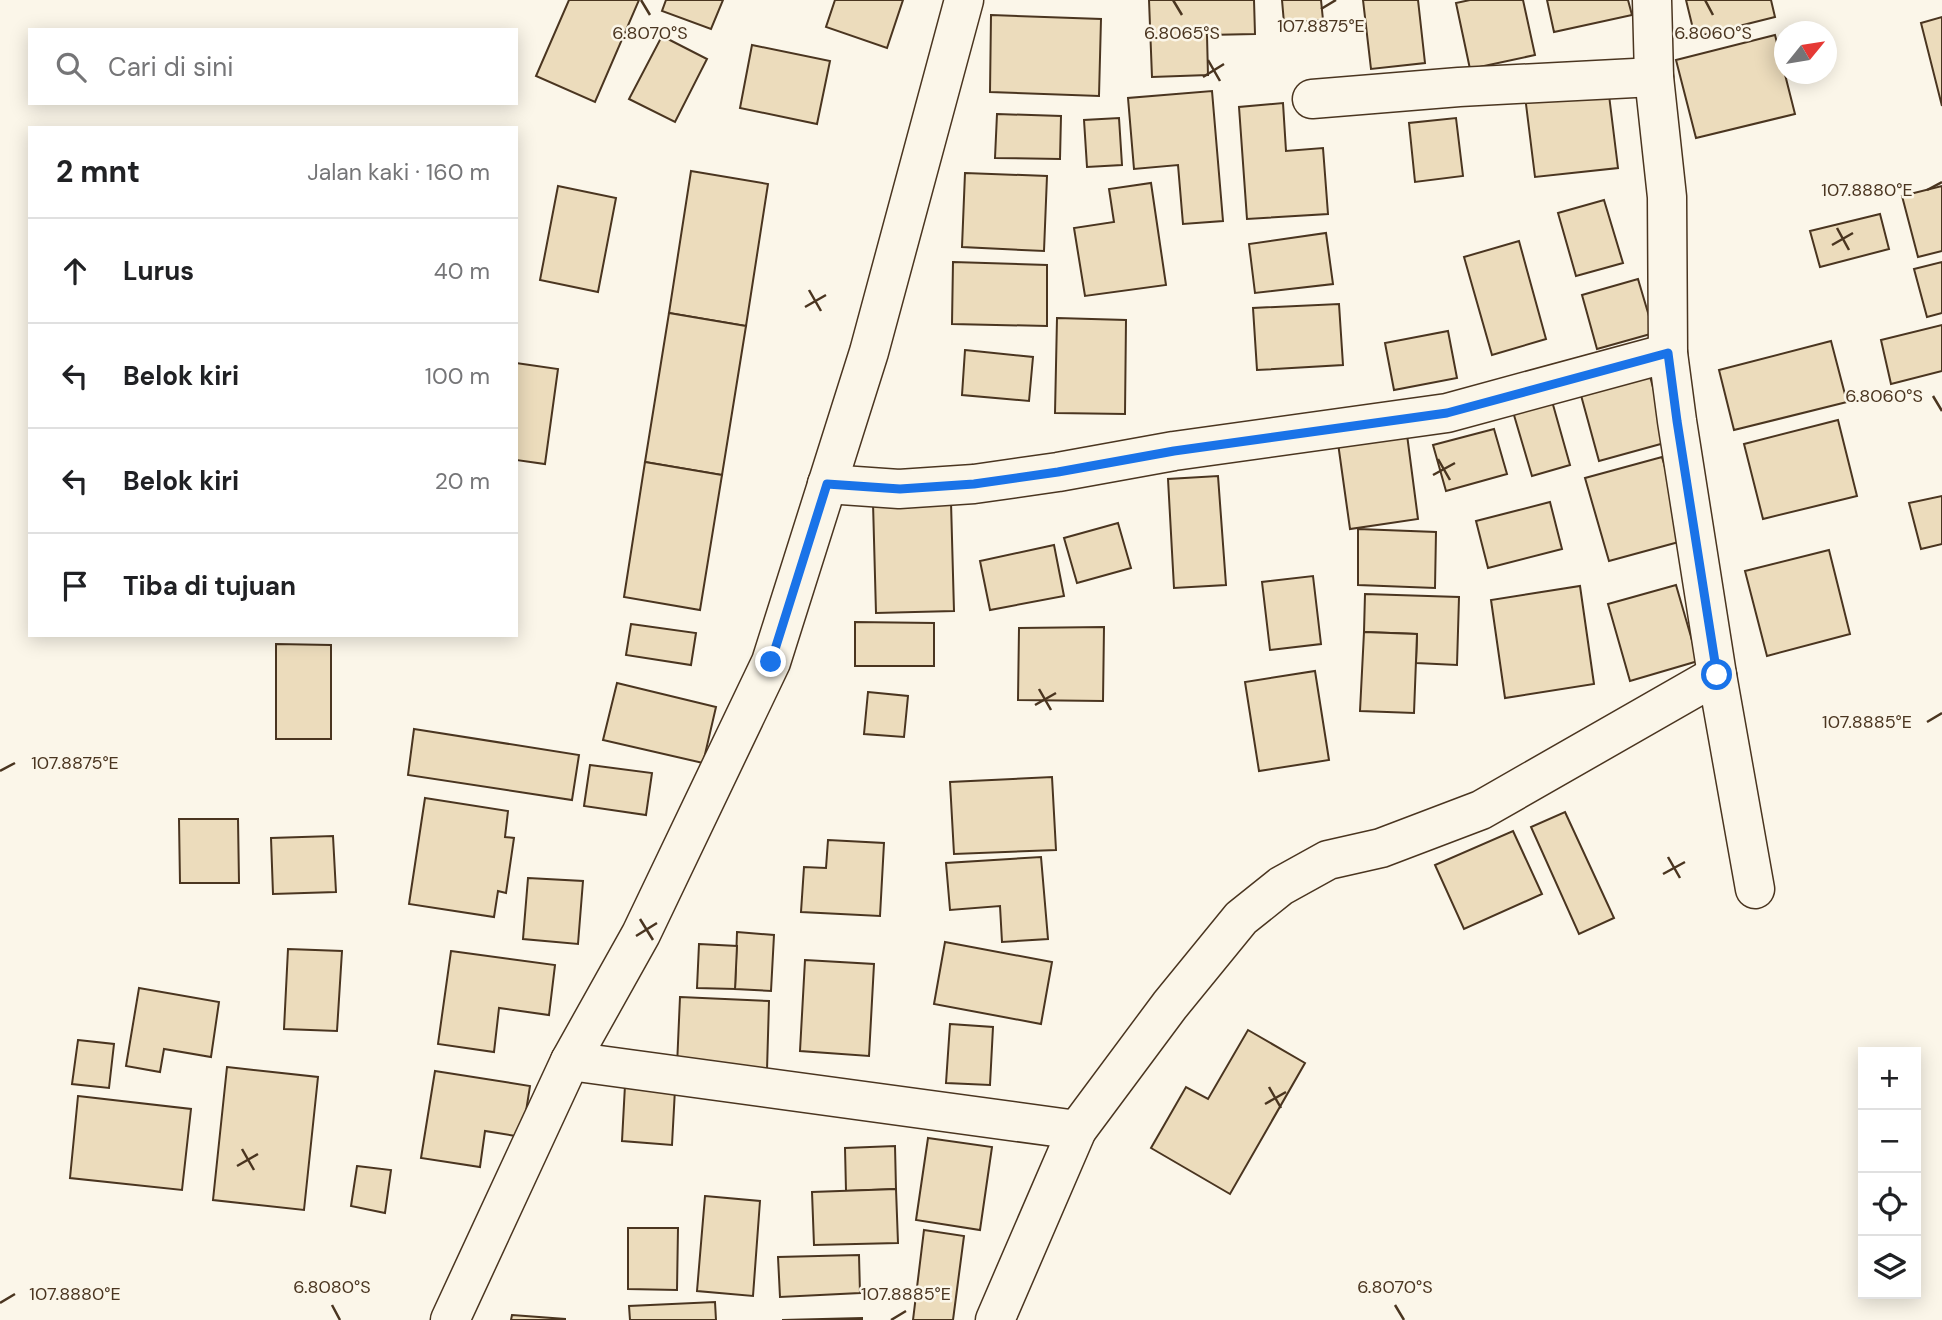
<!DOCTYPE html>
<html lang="id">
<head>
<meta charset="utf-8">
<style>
	:root { --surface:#fff; --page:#f2f2f2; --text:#202124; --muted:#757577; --line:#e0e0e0 }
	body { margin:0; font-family:"DM Sans",sans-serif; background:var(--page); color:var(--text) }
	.controls { position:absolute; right:21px; bottom:21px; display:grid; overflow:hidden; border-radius:0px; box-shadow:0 4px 18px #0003 }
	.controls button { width:63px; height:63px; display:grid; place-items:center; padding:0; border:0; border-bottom:2px solid var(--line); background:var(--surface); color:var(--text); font:35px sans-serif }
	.compass { position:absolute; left:1774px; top:21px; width:63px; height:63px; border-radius:50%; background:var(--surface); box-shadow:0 4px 18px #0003; rotate:60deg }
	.stop { position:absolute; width:21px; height:21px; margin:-16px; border:5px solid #1a73e8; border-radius:50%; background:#fff }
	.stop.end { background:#1a73e8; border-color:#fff; box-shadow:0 2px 7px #0008 }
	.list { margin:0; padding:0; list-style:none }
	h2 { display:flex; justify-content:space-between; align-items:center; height:91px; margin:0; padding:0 28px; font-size:30px }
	h2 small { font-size:23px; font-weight:400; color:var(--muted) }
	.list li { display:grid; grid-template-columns:46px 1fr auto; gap:21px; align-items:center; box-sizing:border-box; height:105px; padding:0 28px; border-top:2px solid var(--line) }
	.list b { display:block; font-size:26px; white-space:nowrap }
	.list em { font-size:23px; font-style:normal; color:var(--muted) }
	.icon { flex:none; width:38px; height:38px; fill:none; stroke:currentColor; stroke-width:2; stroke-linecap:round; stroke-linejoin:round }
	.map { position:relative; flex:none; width:1942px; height:1320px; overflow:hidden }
	.search { position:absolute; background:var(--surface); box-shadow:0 4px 18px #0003; left:28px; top:28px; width:490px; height:77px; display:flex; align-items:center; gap:18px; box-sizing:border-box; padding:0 24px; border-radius:0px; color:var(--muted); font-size:26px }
	.panel { position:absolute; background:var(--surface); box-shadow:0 4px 18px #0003; left:28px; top:126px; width:490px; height:511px; border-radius:0px }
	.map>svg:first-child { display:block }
</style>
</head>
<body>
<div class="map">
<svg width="1942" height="1320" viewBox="0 0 1942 1320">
	<rect width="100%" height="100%" fill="#fbf6e9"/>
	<g fill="#ecdcbc" stroke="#4a3520" stroke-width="2">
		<polygon points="569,0 639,0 595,102 536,76"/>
		<polygon points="666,0 723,0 711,29 662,11"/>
		<polygon points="835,0 903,0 887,48 826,27"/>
		<polygon points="1149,0 1254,0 1255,34 1207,35 1208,75 1152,77"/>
		<polygon points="1282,0 1321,0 1323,20 1284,23"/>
		<polygon points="1363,0 1418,0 1425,63 1371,69"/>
		<polygon points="1470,0 1523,0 1535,55 1470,69 1456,3"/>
		<polygon points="1547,0 1628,0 1632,15 1554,32"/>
		<polygon points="1686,0 1771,0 1775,17 1695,37"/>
		<polygon points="991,15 1101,19 1099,96 990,92"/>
		<polygon points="1942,17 1942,106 1921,23"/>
		<polygon points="1775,35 1795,114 1696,138 1676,60"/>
		<polygon points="662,36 707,59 675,122 629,99"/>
		<polygon points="752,45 830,61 817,124 740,108"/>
		<polygon points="1608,87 1618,168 1535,177 1525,96"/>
		<polygon points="1212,91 1223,221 1183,224 1178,165 1134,169 1128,98"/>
		<polygon points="1283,103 1286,151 1323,148 1328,214 1247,219 1239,107"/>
		<polygon points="997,114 1061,116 1060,159 995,158"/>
		<polygon points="1119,118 1122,165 1087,167 1084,120"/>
		<polygon points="1456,118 1463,176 1415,182 1409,123"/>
		<polygon points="691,171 768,184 746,326 669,313"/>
		<polygon points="965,173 1047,176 1044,251 962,247"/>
		<polygon points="1151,183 1166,285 1085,296 1074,228 1114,222 1109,189"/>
		<polygon points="558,186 616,198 598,292 540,280"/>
		<polygon points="1942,186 1942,251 1918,257 1902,196"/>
		<polygon points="1604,200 1623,263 1576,276 1558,213"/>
		<polygon points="1880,214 1889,249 1820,267 1810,231"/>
		<polygon points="1326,233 1333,284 1255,293 1249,244"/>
		<polygon points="1519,241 1546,339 1492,355 1464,257"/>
		<polygon points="953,262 1047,265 1047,326 952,324"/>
		<polygon points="1942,262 1942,313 1927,317 1914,269"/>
		<polygon points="1638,279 1654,333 1597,349 1582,295"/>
		<polygon points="1339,304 1343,365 1257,370 1253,308"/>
		<polygon points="669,313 746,326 722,475 645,462"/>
		<polygon points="1057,318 1126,320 1125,414 1055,413"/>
		<polygon points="1942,325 1942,371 1891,384 1881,340"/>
		<polygon points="1448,331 1457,378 1394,390 1385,343"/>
		<polygon points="1831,341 1847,402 1734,430 1719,370"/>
		<polygon points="965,350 1033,357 1029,401 962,395"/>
		<polygon points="516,363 558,369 545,464 516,460"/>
		<polygon points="1648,369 1668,442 1599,461 1579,388"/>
		<polygon points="1550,394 1570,465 1532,476 1511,405"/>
		<polygon points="1838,420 1857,496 1763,519 1744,444"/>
		<polygon points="1406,427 1418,519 1350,529 1337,436"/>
		<polygon points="1494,429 1507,474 1446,491 1433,445"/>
		<polygon points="1662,457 1686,540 1609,561 1585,478"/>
		<polygon points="645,462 722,475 700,610 624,597"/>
		<polygon points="1218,476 1226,585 1174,588 1168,479"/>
		<polygon points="1942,496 1942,544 1921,549 1909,503"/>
		<polygon points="951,502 954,611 876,613 873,503"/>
		<polygon points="1550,502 1562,549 1488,568 1476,521"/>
		<polygon points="1118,523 1131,568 1077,583 1064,538"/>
		<polygon points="1358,529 1436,532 1435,588 1358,585"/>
		<polygon points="1054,545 1064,596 990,610 980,561"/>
		<polygon points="1829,550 1850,634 1767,656 1745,571"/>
		<polygon points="1313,576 1321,644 1270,650 1262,582"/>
		<polygon points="1676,585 1698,661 1630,681 1608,604"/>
		<polygon points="1580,586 1594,684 1505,698 1491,600"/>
		<polygon points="1365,594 1459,597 1457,665 1416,663 1417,634 1364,632"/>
		<polygon points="855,622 934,623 934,666 855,666"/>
		<polygon points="631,624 696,633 691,665 626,655"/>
		<polygon points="1104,627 1103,701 1018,700 1019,628"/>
		<polygon points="1364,632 1417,634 1414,713 1360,711"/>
		<polygon points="276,644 331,645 331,739 276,739"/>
		<polygon points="1315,671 1329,760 1259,771 1245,682"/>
		<polygon points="617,683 716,707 703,763 603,740"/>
		<polygon points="868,692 908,696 904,737 864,734"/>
		<polygon points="414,729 579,755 572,800 408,775"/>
		<polygon points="590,765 652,773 646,815 584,806"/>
		<polygon points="1052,777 1056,850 954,854 950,782"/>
		<polygon points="425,798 508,811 505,837 514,838 506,893 498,891 494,917 409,904"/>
		<polygon points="1565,812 1614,918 1579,934 1531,827"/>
		<polygon points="179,819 238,819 239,883 180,883"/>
		<polygon points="1513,831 1542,894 1464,929 1435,865"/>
		<polygon points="333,836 336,892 273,894 271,838"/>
		<polygon points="828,840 884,843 880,916 801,912 804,867 826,868"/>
		<polygon points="1041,857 1048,939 1002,942 1000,906 950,910 946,863"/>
		<polygon points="528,878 583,881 578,944 523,939"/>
		<polygon points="737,932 774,935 771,991 735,989"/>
		<polygon points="945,942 1052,962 1041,1024 934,1004"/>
		<polygon points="699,944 737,946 735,989 697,988"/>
		<polygon points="288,949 342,951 337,1031 284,1029"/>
		<polygon points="451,951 555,965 549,1015 499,1008 494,1052 438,1044"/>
		<polygon points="805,960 874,964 869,1056 800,1051"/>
		<polygon points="139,988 219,1002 211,1057 164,1049 160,1072 126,1066"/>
		<polygon points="680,997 769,1001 767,1070 677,1066"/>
		<polygon points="950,1024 993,1027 990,1085 946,1083"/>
		<polygon points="1248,1030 1305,1063 1230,1194 1151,1148 1186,1087 1208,1099"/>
		<polygon points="78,1040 114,1044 109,1088 72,1084"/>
		<polygon points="227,1067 318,1077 304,1210 213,1200"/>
		<polygon points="435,1071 530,1086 522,1137 485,1131 480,1167 421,1158"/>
		<polygon points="625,1085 675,1089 672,1145 622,1141"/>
		<polygon points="78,1096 191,1109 182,1190 70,1178"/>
		<polygon points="928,1138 992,1147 980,1230 916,1220"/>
		<polygon points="895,1146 896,1189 846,1191 845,1148"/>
		<polygon points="357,1166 391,1170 385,1213 351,1206"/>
		<polygon points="896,1189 898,1243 814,1245 812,1192"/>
		<polygon points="705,1196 760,1201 753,1296 697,1291"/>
		<polygon points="628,1228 678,1228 677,1290 628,1289"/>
		<polygon points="924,1230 964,1236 953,1320 913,1320"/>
		<polygon points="859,1255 860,1293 780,1297 778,1257"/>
		<polygon points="715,1302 716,1320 630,1320 629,1306"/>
		<polygon points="512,1315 565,1319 565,1320 511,1320"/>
		<polygon points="862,1318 862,1320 782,1320"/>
	</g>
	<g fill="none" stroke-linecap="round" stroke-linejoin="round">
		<g stroke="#4a3520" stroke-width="41">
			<g id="street">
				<polyline points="1652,0 1654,77 1667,197 1668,353 1677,421 1717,675 1755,889"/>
				<polyline points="1312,99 1459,87 1654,77"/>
				<polyline points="827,484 899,489 974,484 1058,472 1174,451 1447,413 1668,353"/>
				<polyline points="570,1061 1077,1130"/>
				<polyline points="450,1320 570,1061 641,934 771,662 869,352 964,0"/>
				<polyline points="995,1320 1077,1130 1170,1005 1241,918 1281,886 1328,860 1381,848 1481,810 1717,675"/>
			</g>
		</g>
		<use href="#street" stroke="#fbf6e9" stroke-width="38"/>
	</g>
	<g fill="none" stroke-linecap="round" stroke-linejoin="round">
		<polyline stroke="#1a73e8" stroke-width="9" points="771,662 827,484 900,489 974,484 1058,472 1174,451 1447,413 1668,353 1677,421 1717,675"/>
	</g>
	<path fill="none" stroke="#4a3520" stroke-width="2.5" d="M641,0L650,15M1173,0L1182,15M1705,0L1713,15M1321,9L1336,0M1208,60L1220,81M1203,77L1224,64M1927,190L1942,182M1837,228L1849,250M1832,245L1853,233M809,290L821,311M805,307L826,295M1933,396L1942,411M1438,459L1450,480M1433,475L1455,463M1039,689L1051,710M1035,705L1056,693M1927,722L1942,713M0,771L15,763M1668,857L1680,878M1663,874L1685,862M640,919L653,940M636,936L657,923M1269,1087L1281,1108M1265,1104L1286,1092M242,1149L254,1170M237,1166L258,1154M0,1303L15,1294M332,1305L340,1320M1395,1305L1404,1320M891,1320L906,1311"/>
	<g font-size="18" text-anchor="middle" fill="#4a3520" stroke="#fbf6e9" stroke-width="5" stroke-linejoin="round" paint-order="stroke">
		<text x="1321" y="32">107.8875°E</text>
		<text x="650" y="39">6.8070°S</text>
		<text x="1182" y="39">6.8065°S</text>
		<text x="1713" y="39">6.8060°S</text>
		<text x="1867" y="196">107.8880°E</text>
		<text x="1884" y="402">6.8060°S</text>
		<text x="1867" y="728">107.8885°E</text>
		<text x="75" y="769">107.8875°E</text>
		<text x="332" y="1293">6.8080°S</text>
		<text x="1395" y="1293">6.8070°S</text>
		<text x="906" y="1300">107.8885°E</text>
		<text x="75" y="1300">107.8880°E</text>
	</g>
</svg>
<div class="controls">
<button>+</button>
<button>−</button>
<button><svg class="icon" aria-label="locate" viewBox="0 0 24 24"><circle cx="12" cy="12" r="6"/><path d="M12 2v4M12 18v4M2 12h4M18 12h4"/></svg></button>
<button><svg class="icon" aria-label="layers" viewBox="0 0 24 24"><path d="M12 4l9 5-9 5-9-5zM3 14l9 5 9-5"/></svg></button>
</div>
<svg class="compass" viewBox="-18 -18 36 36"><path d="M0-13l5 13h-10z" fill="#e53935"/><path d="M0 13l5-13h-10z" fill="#757577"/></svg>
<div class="stop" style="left:1717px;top:675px"></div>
<div class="stop end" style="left:771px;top:662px"></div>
<div class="search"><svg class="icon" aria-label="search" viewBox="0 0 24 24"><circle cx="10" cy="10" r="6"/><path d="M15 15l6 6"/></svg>Cari di sini</div>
<section class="panel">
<h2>2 mnt<small>Jalan kaki · 160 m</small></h2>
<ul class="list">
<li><svg class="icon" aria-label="ahead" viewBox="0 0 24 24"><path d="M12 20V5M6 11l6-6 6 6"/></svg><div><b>Lurus</b></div><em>40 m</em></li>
<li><svg class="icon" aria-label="left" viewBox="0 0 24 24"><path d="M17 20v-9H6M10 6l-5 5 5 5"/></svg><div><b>Belok kiri</b></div><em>100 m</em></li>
<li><svg class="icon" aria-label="left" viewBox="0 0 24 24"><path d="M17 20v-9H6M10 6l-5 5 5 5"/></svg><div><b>Belok kiri</b></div><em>20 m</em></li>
<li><svg class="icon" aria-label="arrive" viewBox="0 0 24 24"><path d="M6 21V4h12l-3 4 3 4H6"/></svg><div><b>Tiba di tujuan</b></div></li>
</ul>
</section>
</div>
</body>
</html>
